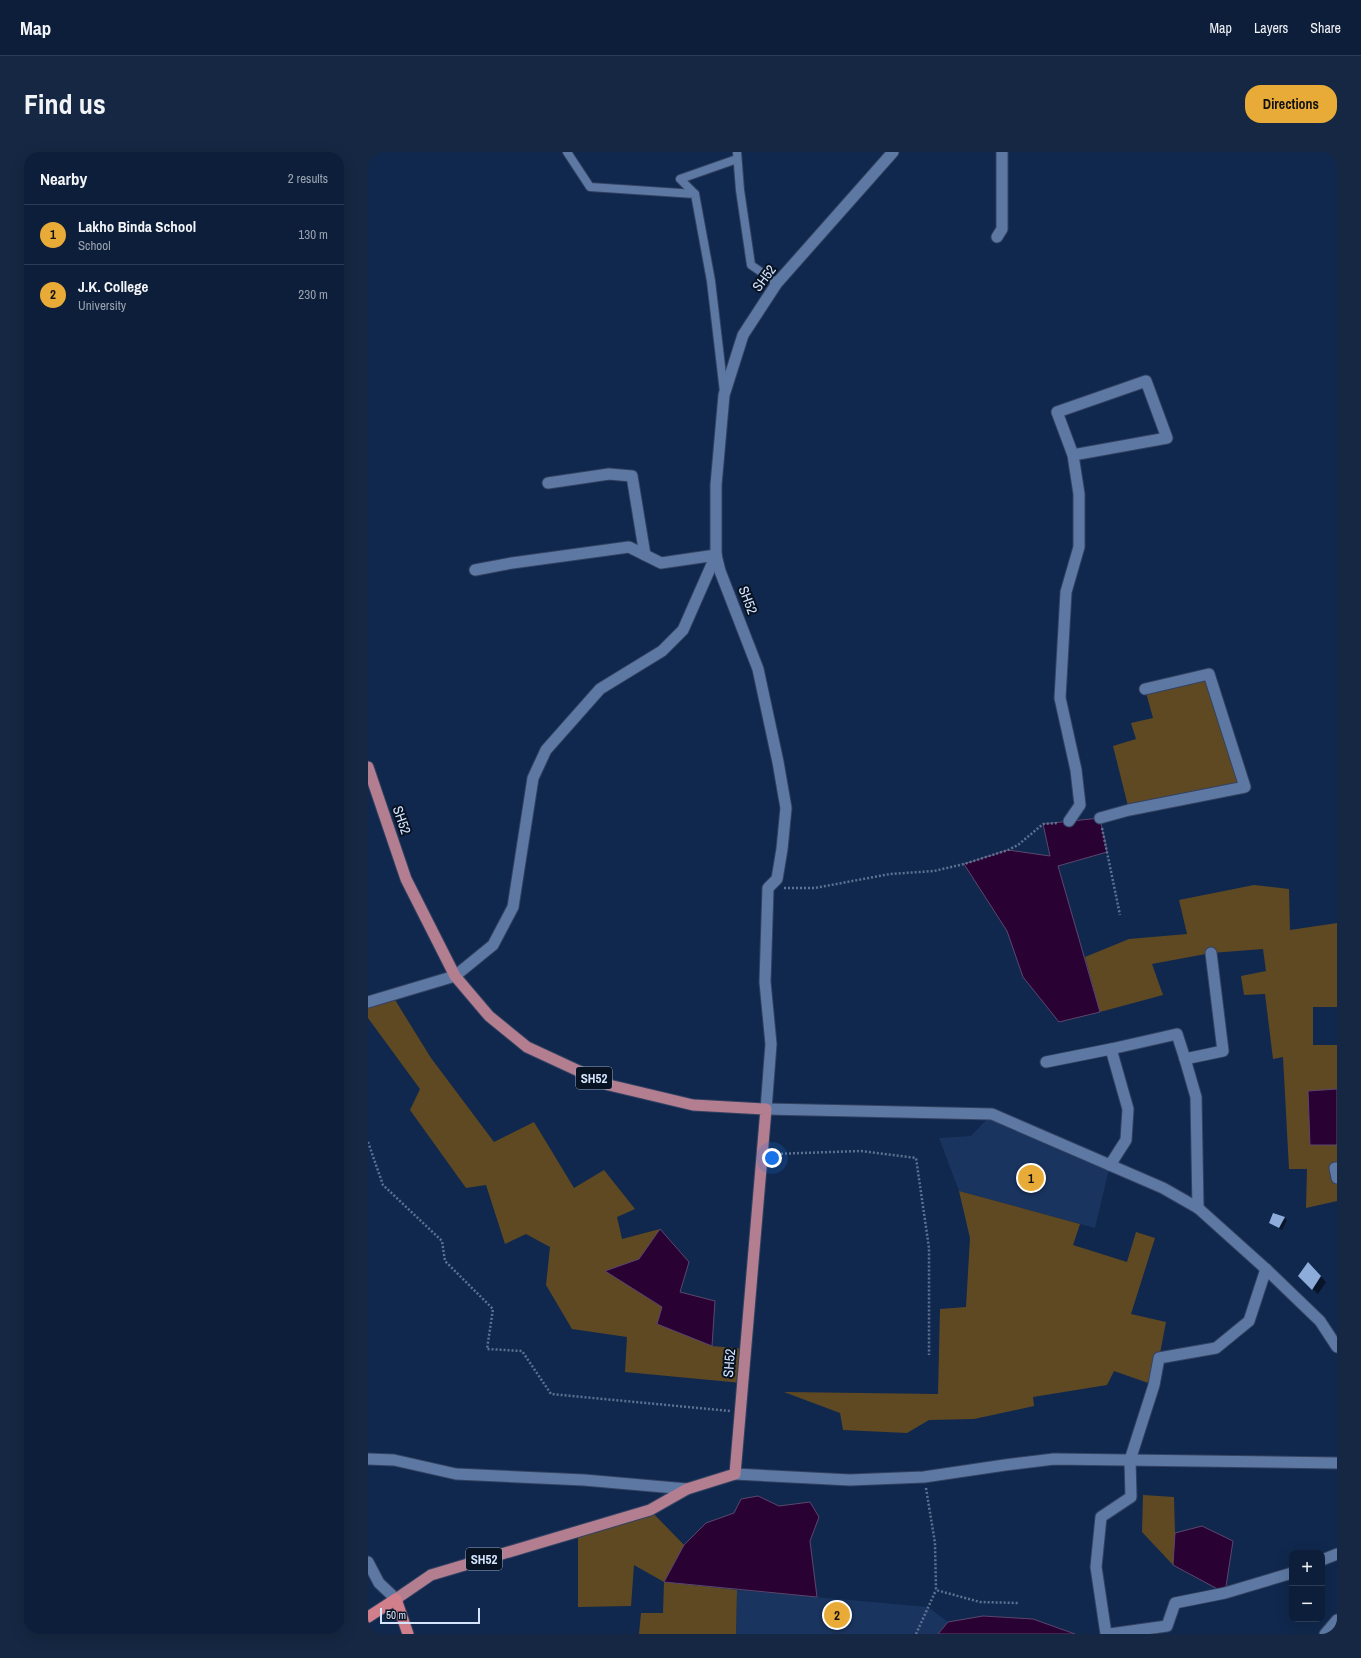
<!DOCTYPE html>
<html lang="en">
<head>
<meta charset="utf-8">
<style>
	:root { --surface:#0c1e3a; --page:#152742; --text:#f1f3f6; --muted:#9aa2af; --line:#2c3c54; --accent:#e9ab38 }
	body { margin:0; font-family:"Archivo Narrow",sans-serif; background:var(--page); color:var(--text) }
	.controls { position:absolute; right:12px; bottom:12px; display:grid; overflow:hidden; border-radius:8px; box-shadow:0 4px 16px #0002 }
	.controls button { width:36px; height:36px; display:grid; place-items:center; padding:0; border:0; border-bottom:1px solid var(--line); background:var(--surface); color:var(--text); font:20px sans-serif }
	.scale { position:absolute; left:12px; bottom:10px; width:100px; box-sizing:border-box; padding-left:4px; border:2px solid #d4e4fc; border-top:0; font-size:11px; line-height:14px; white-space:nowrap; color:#d4e4fc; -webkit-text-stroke:3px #071222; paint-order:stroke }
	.you { position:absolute; left:404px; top:1006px; width:14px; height:14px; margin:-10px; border:3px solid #fff; border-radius:50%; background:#1a73e8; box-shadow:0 0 0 6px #1a73e833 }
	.badge { display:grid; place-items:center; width:26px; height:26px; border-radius:50%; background:var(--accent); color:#111; font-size:13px; font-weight:700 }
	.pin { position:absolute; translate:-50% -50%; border:2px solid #fff; box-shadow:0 1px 4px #0006 }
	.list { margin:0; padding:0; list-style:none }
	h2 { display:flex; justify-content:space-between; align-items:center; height:52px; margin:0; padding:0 16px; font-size:17px }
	h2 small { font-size:13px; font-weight:400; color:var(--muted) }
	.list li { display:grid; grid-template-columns:26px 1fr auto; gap:12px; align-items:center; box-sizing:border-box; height:60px; padding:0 16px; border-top:1px solid var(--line) }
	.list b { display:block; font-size:15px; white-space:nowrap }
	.list p { margin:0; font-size:13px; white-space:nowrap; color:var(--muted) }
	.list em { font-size:13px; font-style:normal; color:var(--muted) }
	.map { position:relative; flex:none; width:969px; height:1482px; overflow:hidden; border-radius:16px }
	header { display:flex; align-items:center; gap:24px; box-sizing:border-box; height:56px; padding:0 20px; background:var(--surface); border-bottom:1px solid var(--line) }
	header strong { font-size:19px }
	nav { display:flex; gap:22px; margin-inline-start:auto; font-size:14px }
	.intro { display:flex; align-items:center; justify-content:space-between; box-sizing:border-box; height:96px; padding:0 24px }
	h1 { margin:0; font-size:28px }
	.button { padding:10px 18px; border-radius:16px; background:var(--accent); color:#111; font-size:14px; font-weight:700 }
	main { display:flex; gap:24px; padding:0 24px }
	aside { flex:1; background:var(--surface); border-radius:16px; box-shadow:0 4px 16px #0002 }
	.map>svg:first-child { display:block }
</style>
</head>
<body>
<header>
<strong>Map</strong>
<nav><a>Map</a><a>Layers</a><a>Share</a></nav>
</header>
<div class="intro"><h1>Find us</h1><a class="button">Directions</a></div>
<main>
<aside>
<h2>Nearby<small>2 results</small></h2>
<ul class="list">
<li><span class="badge">1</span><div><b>Lakho Binda School</b><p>School</p></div><em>130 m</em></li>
<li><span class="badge">2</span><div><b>J.K. College</b><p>University</p></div><em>230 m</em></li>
</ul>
</aside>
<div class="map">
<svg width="969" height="1482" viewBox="0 0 969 1482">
	<rect width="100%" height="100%" fill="#10284d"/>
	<g fill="#19345f">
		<polygon points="624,962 742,1013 727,1076 591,1039 571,986 603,984"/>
		<polygon points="369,1438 560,1455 580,1470 570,1482 368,1482"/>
	</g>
	<g fill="#5f4923">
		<polygon points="841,522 877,635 761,658 745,594 768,587 763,571 785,566 777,537"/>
		<polygon points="886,733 921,737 922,778 969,771 969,855 945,855 945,893 969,893 969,937 940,939 942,993 969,993 969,1049 938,1056 939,1017 921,1017 915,905 905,907 897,842 876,843 873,824 898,819 895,797 843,801 784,812 795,843 732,860 717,805 761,787 819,782 811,748"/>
		<polygon points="24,843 63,906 126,990 166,970 206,1036 236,1018 267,1057 249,1065 254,1087 292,1077 271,1107 237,1119 294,1155 289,1172 344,1194 377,1197 374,1231 257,1220 259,1185 204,1177 178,1133 182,1095 158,1082 137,1092 118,1033 98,1036 42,958 52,937 0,866 0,850"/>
		<polygon points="591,1039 712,1072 705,1093 759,1110 768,1080 787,1086 763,1162 798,1170 786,1233 746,1219 739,1233 665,1245 666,1254 606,1267 561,1268 539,1281 475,1278 472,1261 416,1240 570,1242 572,1157 598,1155 602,1086"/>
		<polygon points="775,1343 806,1345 807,1381 805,1413 774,1380"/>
		<polygon points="282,1358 316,1393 296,1430 369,1438 368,1482 271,1482 273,1461 295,1461 296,1430 266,1413 263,1454 210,1455 210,1379"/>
	</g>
	<g fill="#290233" stroke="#5c466f">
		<polygon points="732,666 739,700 690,714 732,860 691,870 655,825 639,779 596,712 640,698 682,704 675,672"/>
		<polygon points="969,937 969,993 942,993 940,939"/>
		<polygon points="292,1077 321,1110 312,1140 347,1149 344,1194 289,1172 294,1155 237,1119 271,1107"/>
		<polygon points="390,1344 411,1354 442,1350 451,1365 442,1389 449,1445 296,1430 316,1393 338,1371 366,1361 373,1347"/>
		<polygon points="834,1374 865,1389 857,1441 805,1413 807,1381"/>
		<polygon points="615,1464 665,1467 707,1482 570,1482 580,1470"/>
	</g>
	<g fill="#0007">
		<polygon points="916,1066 919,1068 914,1078 902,1071"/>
		<polygon points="940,1111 958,1130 950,1142 931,1124"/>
	</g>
	<g fill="#8eacd9">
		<polygon points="905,1061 917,1065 911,1076 901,1071"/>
		<polygon points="940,1110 953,1124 944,1138 930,1124"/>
	</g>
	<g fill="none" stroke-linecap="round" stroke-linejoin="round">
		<g stroke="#334262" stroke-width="10">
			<g id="service">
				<polyline points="199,0 222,35 327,42 343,129 356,240"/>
				<polyline points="369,0 372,38 383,113 409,131"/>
				<polyline points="327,42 312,27 369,7"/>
			</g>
		</g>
		<g stroke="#334262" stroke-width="13">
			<g id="minor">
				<polyline points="629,85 634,77 634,0"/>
				<polyline points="180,331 241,322 264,324 277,403"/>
				<polyline points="107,418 144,411 261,395 293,411 348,403"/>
				<polyline points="732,666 761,658 877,635 841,522 777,537"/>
				<polyline points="701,669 712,653 708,618 692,546 698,440 711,395 711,342 705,303 799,286 778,229 689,260 705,303"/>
				<polyline points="0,850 87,824 125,793 145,755 165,626 178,598 232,537 294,499 315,478 348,403"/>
				<polyline points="743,897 809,882 817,907"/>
				<polyline points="678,910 743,897 760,957 758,988 742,1013"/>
				<polyline points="398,957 624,962 795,1036 830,1056 898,1117 952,1169 969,1195"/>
				<polyline points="969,1016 967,1016 969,1026"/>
				<polyline points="830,1056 828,945 817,907 855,899 843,801"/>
				<polyline points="0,1307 26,1308 88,1322 216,1328 319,1337"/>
				<polyline points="954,1408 969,1402"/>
				<polyline points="0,1410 11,1431 28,1447"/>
				<polyline points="738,1482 728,1415 733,1365 763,1345 762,1308 786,1233 791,1206 848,1196 881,1169 898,1117"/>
				<polyline points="742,1482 799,1474 807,1451 857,1441 924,1421"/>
				<polyline points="957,1482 969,1468"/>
			</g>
		</g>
		<g stroke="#334262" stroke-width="13">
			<polyline id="tertiary" points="398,957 403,892 397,830 400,736 409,727 414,697 418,656 410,610 390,517 352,419 348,403 348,333 356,243 375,183 409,131 525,0"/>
		</g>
		<g stroke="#334262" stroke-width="13">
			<polyline id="secondary" points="367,1322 482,1328 556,1325 637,1313 686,1307 969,1311"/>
		</g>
		<g stroke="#334262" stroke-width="13">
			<polyline id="primary" points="0,615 38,727 87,824 121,864 159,895 241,933 325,953 398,957 367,1322 319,1337 282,1358 63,1423 28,1447"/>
		</g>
		<g stroke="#334262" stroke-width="13">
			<polyline id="trunk" points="0,1465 28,1447 40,1482"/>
		</g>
		<g stroke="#5d7292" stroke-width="2.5" stroke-dasharray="2 2" stroke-linecap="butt">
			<polyline points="734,676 752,763"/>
			<polyline points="416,736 447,736 522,722 566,719 596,712 640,698 650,693 675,672 689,671"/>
			<polyline points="0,990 15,1033 74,1089 77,1109 125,1157 119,1197 154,1199 183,1242 362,1259"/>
			<polyline points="405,1002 493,999 548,1006 561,1096 561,1203"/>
			<polyline points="558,1336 567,1391 568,1438 612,1450 650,1451"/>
			<polyline points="548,1482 568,1438"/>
		</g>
		<use href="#service" stroke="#5d79a3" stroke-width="8"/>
		<use href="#minor" stroke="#5d79a3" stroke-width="11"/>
		<use href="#tertiary" stroke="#5d79a3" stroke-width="11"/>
		<use href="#secondary" stroke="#5d79a3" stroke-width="11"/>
		<use href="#primary" stroke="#b47e91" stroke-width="11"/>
		<use href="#trunk" stroke="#d1808b" stroke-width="11"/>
	</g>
	<g text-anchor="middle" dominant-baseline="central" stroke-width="4" stroke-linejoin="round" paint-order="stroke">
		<g fill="#071222" stroke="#96a5bb" stroke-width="1">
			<rect x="208" y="915" width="36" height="22" rx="3"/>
			<rect x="98" y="1396" width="36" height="22" rx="3"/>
		</g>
		<g font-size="13" font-weight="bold" fill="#d4e4fc">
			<text x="226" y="926">SH52</text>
			<text x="116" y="1407">SH52</text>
		</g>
		<g font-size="14" fill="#d4e4fc" stroke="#071222">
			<text transform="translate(396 126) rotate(-53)">SH52</text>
			<text transform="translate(380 448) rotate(69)">SH52</text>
			<text transform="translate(34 668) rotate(71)">SH52</text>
			<text transform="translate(361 1211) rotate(-85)">SH52</text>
		</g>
	</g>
</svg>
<div class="controls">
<button>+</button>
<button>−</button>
</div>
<div class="scale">50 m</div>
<div class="you"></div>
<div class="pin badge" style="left:663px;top:1026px">1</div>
<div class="pin badge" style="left:469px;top:1463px">2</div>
</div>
</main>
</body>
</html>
